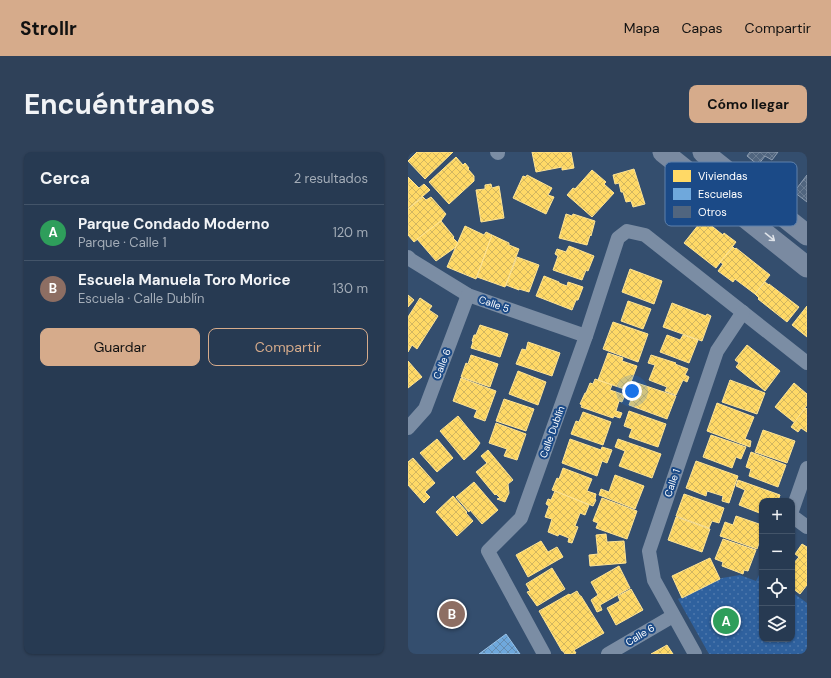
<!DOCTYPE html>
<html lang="es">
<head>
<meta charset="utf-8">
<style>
	:root { --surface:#273a52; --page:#2f4159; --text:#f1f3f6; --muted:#a4adb8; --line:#435469; --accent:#d6ab8b }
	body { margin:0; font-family:"DM Sans",sans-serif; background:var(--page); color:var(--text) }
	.controls { position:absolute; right:12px; bottom:12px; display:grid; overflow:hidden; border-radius:8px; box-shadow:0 1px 3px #0004 }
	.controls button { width:36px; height:36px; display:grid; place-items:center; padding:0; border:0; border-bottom:1px solid var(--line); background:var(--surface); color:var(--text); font:20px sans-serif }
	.you { position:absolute; left:224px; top:239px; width:14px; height:14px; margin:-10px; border:3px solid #fff; border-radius:50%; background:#1a73e8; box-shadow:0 0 0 6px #1a73e833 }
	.badge { display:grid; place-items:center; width:26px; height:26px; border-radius:50%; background:var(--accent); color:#fff; font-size:13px; font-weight:700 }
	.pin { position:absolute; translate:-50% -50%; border:2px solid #fff; box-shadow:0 1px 4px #0006 }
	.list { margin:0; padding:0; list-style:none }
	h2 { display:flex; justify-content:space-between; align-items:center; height:52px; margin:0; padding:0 16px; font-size:17px }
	h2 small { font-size:13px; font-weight:400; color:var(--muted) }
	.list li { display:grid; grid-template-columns:26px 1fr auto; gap:12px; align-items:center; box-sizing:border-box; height:56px; padding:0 16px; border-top:1px solid var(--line) }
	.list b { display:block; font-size:15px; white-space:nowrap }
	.list p { margin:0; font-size:13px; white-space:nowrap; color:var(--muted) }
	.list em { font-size:13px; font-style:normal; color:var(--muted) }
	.actions { display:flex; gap:8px; padding:12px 16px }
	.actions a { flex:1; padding:9px 0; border:1px solid var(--accent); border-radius:8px; text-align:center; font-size:14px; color:var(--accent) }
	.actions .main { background:var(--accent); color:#111 }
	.icon { flex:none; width:22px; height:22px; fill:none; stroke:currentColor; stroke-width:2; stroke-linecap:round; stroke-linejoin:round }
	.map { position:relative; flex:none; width:399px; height:502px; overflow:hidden; border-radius:8px }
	header { display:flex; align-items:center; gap:24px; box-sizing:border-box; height:56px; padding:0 20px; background:var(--accent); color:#111 }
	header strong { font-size:19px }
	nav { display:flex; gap:22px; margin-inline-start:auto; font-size:14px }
	.intro { display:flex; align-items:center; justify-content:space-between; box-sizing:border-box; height:96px; padding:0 24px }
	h1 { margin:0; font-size:28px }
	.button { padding:10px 18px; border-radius:8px; background:var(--accent); color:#111; font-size:14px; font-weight:700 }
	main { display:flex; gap:24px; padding:0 24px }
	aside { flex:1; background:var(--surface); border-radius:8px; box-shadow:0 1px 3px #0004 }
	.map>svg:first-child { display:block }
</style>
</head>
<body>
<header>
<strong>Strollr</strong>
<nav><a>Mapa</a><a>Capas</a><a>Compartir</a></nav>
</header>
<div class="intro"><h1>Encuéntranos</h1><a class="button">Cómo llegar</a></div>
<main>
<aside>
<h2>Cerca<small>2 resultados</small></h2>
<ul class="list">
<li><span class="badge" style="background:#2e9e5b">A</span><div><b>Parque Condado Moderno</b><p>Parque · Calle 1</p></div><em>120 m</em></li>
<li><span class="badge" style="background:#8d6e63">B</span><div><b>Escuela Manuela Toro Morice</b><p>Escuela · Calle Dublín</p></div><em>130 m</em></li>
</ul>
<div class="actions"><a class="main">Guardar</a><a>Compartir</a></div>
</aside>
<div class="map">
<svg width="399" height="502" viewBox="0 0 399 502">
	<defs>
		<pattern id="park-dots" width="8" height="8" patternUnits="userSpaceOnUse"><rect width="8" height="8" fill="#2f619e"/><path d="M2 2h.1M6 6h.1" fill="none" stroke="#4e79ad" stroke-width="1.8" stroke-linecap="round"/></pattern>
		<pattern id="homes-cross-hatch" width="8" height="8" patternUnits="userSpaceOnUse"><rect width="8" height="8" fill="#ffd966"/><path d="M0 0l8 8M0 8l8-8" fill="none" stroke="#d2b660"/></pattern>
		<pattern id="schools-cross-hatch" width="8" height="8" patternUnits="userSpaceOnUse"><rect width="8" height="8" fill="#6fa8dc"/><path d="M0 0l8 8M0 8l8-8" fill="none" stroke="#648cb1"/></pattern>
		<pattern id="building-cross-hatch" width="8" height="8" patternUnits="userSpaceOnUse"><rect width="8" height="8" fill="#50657f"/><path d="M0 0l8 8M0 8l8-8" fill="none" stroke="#6a7c92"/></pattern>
	</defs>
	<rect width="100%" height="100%" fill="#344e6e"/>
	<polygon fill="url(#park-dots)" points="352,421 354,422 354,487 384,487 384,440 399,451 399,502 301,502 270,447 314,426 332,423 348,429"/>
	<g fill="url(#homes-cross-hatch)" stroke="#ffe494">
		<polygon points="9,0 45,0 17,27 0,9"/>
		<polygon points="124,0 163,0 166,16 154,18 154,15 128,20"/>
		<polygon points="48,5 55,13 57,11 61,16 60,17 66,24 66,29 41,52 21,30"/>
		<polygon points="226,17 237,52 225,55 223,49 218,50 215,40 213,40 211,31 207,32 205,23"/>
		<polygon points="184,18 198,30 196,32 206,41 184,65 159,43 165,36 167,37"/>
		<polygon points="119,23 144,36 140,43 146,45 138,62 105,46 115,24 118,25"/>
		<polygon points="0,25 11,36 16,32 22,38 0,57"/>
		<polygon points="83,32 84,36 91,34 96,66 73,70 68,38 77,37 77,33"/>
		<polygon points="15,45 18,48 23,45 38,62 33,69 6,90 0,83 0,57"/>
		<polygon points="158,62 164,64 165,62 187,69 183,84 182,83 179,93 151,86"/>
		<polygon points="295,67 315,83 316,81 328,90 308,116 276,91"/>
		<polygon points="33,69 46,85 45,86 50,91 48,95 28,109 9,87"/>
		<polygon points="57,74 76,83 78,80 84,83 68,127 39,115"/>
		<polygon points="84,83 101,91 101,93 111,97 97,135 69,125"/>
		<polygon points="161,94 186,104 180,119 178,118 174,128 145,118 150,104 147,102 149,97 158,100"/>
		<polygon points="325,95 327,97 328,96 362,123 347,142 327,127 325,130 310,119 315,112 312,110"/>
		<polygon points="109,105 131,113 121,140 111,137 111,138 98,133"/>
		<polygon points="222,117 254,129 246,152 214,140"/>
		<polygon points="136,124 151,130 151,131 159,134 160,130 175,135 170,148 168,148 164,158 128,144"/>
		<polygon points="357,130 361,133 361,132 391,155 379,170 350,147 351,146 347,142"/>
		<polygon points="0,143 6,148 0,155"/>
		<polygon points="12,146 24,154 21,158 30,164 9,197 4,193 0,200 0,165"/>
		<polygon points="220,149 243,157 235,177 213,169"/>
		<polygon points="264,151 298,164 299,162 303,164 294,189 255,175"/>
		<polygon points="399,154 399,185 384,173"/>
		<polygon points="205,170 240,182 230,210 195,197"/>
		<polygon points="72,173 100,182 92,205 63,196 65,190 64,189 66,183 68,183"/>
		<polygon points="259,183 272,188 275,183 290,188 281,211 252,200"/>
		<polygon points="120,190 152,201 144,224 108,212 114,197 118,198"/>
		<polygon points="339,193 372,219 357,239 328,215 331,211 327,208"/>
		<polygon points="200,201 215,206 214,209 229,214 223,230 225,230 222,239 190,228"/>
		<polygon points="63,203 90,212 82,235 53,225 58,211 60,212"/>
		<polygon points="243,203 268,211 267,212 280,217 277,223 281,225 279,230 275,228 268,243 257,239 259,235 241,228 247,213 240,211"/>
		<polygon points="0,209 14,225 0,236"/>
		<polygon points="110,219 138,230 130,253 101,242"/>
		<polygon points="53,226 88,239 77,269 66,265 69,258 45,249"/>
		<polygon points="187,227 204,233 202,238 217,243 214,250 211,249 208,259 214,261 212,266 206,264 205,266 173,255 174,253 172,252 177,241 178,241 182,231 185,232"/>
		<polygon points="322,228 357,241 349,262 314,250"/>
		<polygon points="229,231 268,244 259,267 221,253"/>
		<polygon points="386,231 399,242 399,253 387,271 367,255"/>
		<polygon points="96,247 126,257 118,279 88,269"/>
		<polygon points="309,251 346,265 337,287 343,289 342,295 299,279"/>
		<polygon points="397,256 398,257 399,256 399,280 393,276 390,280 383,275"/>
		<polygon points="221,259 258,272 250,295 221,285 224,277 216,274"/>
		<polygon points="175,260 203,270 195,293 163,282 168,269 171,270"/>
		<polygon points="50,264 72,291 68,297 56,308 32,279"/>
		<polygon points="88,271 118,282 109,308 96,304 99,297 81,291"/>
		<polygon points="355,278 387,289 379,311 347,300"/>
		<polygon points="303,283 338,295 333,307 328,305 324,316 295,305"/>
		<polygon points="29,287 45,306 29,320 12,301"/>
		<polygon points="162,287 193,298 194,295 204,298 199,311 194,309 189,324 154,311"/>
		<polygon points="210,287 253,302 244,326 211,314 217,299 207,295"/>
		<polygon points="80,298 105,328 100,332 101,341 97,350 89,347 92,346 88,342 87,343 68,320 79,311 73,304"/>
		<polygon points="343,300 378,313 370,335 341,324 343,317 338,315"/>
		<polygon points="5,306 27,331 17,340 22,345 16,351 0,333 0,310"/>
		<polygon points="288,309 330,324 321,351 314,349 315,344 299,339 298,344 278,336"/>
		<polygon points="155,316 184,327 179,339 188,342 187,347 188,348 185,354 144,338 149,326 151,327"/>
		<polygon points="207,323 236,334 227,357 191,343 193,337 201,340"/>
		<polygon points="330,328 372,343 370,349 354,349 354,362 331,353 337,338 328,334"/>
		<polygon points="66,330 90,358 74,372 62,358 61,360 48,345"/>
		<polygon points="147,339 181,353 177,363 172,361 167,374 170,375 164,391 160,390 161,386 151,382 150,384 140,380 144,367 137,365 141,354 138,352 140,347 143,348"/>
		<polygon points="276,342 316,356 311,371 304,369 301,376 268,364"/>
		<polygon points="45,344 59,360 58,361 65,369 49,384 28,360"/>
		<polygon points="194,346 229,359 219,387 188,376 190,371 185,369"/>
		<polygon points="328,364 354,373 354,383 349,397 312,384 317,370 325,373"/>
		<polygon points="268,365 302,377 294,400 260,388"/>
		<polygon points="198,382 199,390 216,389 218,411 182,414 181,403 190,402 188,383"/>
		<polygon points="315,387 348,398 340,419 336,418 335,422 314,414 315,410 307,407"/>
		<polygon points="133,389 140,400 149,395 155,405 120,425 108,403"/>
		<polygon points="394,392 399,395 399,433 392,442 384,436 384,413 391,405 387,402"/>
		<polygon points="302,406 312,427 274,446 264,424"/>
		<polygon points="211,414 222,436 192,453 194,458 189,460 183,448 190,443 183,430"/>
		<polygon points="144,416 157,437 129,454 119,440 122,439 118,432"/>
		<polygon points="223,437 235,458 208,473 199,456 212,449 210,444"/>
		<polygon points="169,439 172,444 173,444 196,481 166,498 168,501 166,502 157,502 155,499 154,499 131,459 161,442 162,443"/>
		<polygon points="259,493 265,502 243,502"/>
	</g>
	<polygon fill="url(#schools-cross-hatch)" stroke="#9ac2e6" points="98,482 112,502 71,502"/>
	<g fill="url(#building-cross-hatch)" stroke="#8e9eb2">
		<polygon points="342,0 370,0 364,8 357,4 350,13 339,4"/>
		<polygon points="399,23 399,50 386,40"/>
	</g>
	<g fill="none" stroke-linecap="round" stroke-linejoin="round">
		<g stroke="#7b8da4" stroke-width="14">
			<polyline points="89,0 90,1"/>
			<polyline points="0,105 3,108 60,143 178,184"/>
			<polyline points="0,276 17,257 60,143"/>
			<polyline points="384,359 399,316"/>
			<polyline points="384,364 399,375"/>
			<polyline points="136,502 80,399 113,366 178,184 210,86 219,79 237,83 399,211"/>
			<polyline points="200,502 265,464"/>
			<polyline points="287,502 246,428 241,399 309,199 335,160"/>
		</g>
		<g stroke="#7a8aa1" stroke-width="21">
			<polyline points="255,0 399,115"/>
			<polyline points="295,0 399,83"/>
		</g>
	</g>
	<defs><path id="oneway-shaft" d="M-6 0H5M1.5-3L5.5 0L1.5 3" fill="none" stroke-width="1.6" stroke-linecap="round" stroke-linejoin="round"/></defs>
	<use stroke="#dee2e8" href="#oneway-shaft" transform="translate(362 85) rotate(39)"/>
	<g text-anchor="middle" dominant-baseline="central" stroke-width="4" stroke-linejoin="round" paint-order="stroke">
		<g font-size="10" fill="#fff" stroke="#1b4a87">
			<text transform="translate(86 152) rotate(19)">Calle 5</text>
			<text transform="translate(34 212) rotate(-69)">Calle 6</text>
			<text transform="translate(144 280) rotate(-70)">Calle Dublín</text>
			<text transform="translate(264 331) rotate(-71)">Calle 1</text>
			<text transform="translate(232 483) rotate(-31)">Calle 6</text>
		</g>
	</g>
	<rect x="257" y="10" width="132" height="64" rx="6" fill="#1b4a87" stroke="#5f80ab" stroke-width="1"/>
	<rect x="265" y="18" width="18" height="12" fill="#ffd966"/>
	<rect x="265" y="36" width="18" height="12" fill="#6fa8dc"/>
	<rect x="265" y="54" width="18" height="12" fill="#50657f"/>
	<g font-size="11" fill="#fff">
		<text x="290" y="28">Viviendas</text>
		<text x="290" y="46">Escuelas</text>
		<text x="290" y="64">Otros</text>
	</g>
</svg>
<div class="controls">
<button>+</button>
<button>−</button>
<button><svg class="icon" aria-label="locate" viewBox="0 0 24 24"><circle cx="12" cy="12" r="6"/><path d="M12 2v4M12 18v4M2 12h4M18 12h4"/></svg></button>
<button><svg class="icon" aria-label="layers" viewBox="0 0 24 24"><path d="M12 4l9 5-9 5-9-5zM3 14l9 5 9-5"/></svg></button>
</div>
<div class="you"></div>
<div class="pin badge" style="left:318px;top:469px;background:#2e9e5b">A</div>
<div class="pin badge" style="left:44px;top:462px;background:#8d6e63">B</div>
</div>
</main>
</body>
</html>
